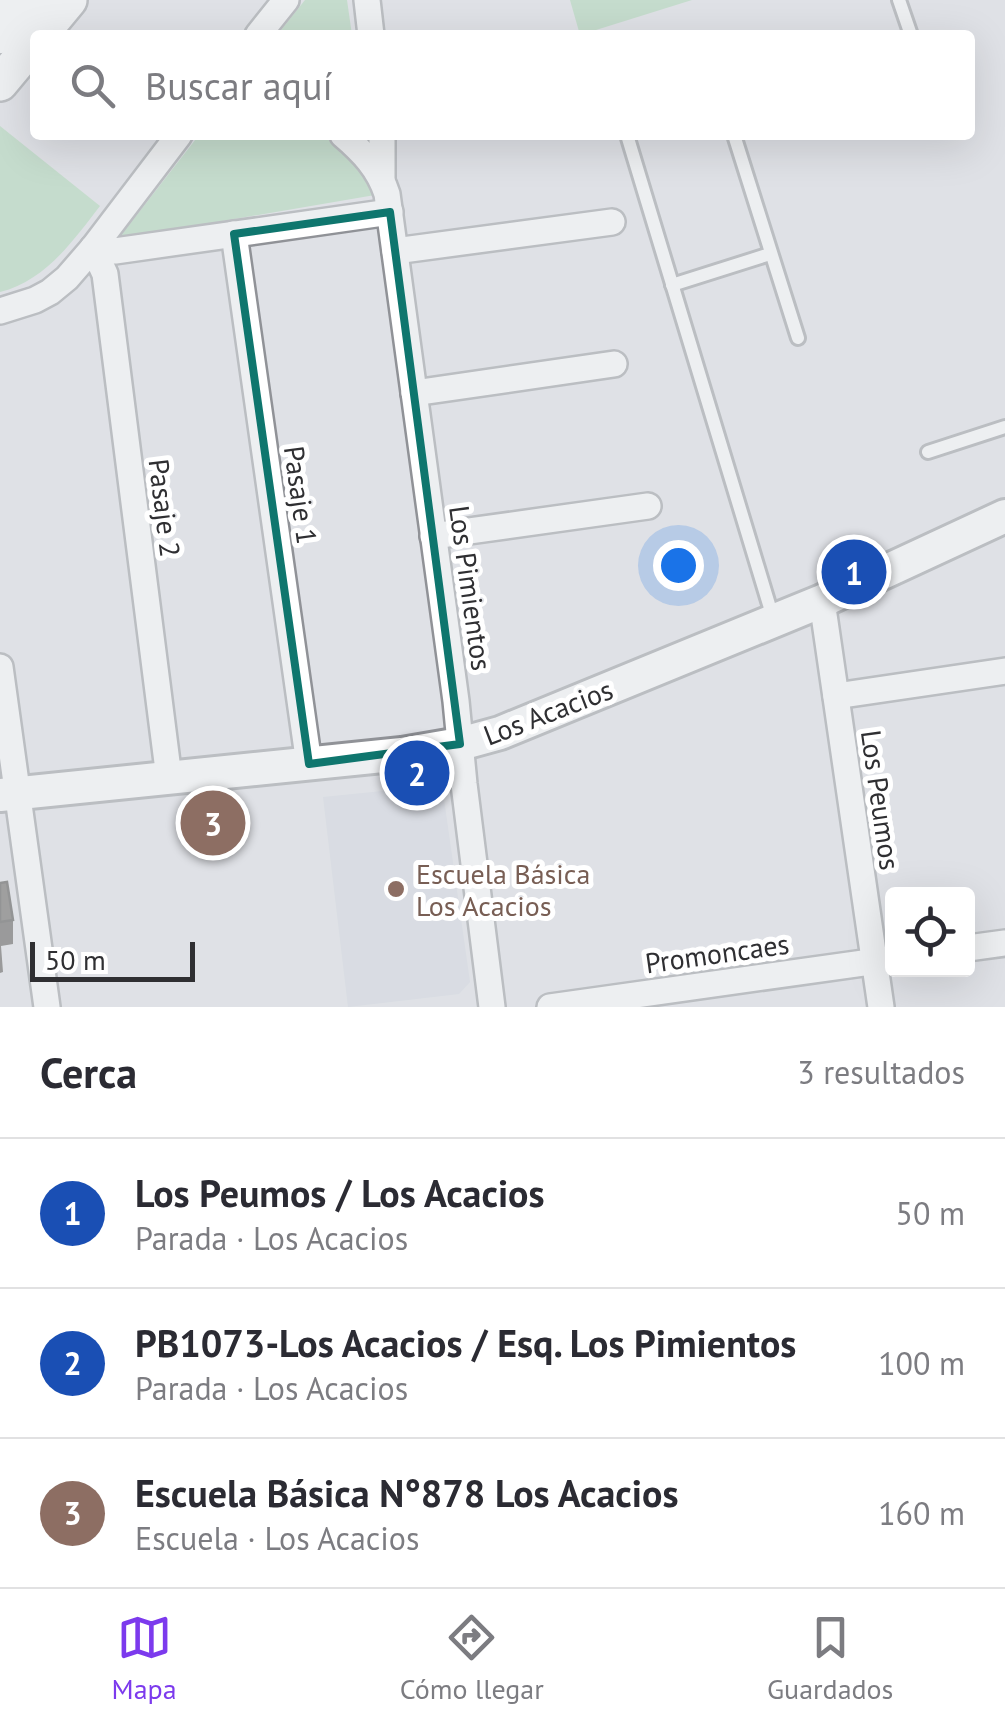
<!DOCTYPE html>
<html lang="es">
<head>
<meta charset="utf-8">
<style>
	:root { --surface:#fff; --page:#f7f7f7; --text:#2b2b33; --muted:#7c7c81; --line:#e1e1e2; --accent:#7c3aed }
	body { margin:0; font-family:"PT Sans",sans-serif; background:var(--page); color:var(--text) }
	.controls { position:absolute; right:30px; bottom:30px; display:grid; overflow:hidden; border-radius:10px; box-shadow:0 10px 40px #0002 }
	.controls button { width:90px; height:90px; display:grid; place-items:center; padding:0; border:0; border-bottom:2px solid var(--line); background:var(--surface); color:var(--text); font:50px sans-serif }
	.scale { position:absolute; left:30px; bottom:25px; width:165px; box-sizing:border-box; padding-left:10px; border:5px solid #2f2f32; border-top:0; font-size:28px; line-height:35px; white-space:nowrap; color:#2f2f32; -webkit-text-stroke:8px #fff; paint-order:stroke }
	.you { position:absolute; left:678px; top:565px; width:35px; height:35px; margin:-25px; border:8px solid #fff; border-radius:50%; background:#1a73e8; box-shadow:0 0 0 15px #1a73e833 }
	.badge { display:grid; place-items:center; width:65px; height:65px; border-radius:50%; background:var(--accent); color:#fff; font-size:32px; font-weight:700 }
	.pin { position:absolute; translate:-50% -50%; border:5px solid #fff; box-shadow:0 2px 10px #0006 }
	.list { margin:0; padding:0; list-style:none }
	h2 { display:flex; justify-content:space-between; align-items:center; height:130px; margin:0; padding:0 40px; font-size:42px }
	h2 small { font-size:32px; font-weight:400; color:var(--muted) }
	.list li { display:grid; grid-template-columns:65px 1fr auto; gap:30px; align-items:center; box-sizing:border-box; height:150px; padding:0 40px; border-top:2px solid var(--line) }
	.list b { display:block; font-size:38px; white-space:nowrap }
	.list p { margin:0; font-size:32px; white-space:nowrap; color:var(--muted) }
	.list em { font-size:32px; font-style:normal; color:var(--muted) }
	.icon { flex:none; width:55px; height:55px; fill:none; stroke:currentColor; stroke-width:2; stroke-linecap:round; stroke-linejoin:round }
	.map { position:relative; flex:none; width:1005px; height:1007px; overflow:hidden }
	.search { position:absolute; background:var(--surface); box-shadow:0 10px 40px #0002; left:30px; right:30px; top:30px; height:110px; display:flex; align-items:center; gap:25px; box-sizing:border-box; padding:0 35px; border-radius:10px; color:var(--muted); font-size:38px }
	.sheet { height:580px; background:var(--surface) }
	nav { display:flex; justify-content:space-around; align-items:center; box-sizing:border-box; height:140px; border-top:2px solid var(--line); background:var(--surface); font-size:28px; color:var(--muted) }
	nav a { display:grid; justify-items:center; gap:5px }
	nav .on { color:var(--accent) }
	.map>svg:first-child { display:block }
</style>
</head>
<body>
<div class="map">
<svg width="1005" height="1007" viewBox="0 0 1005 1007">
	<rect width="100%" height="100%" fill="#dfe1e6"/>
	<polygon fill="#d2d5e0" points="442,785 470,982 459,994 348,1007 323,797"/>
	<g fill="#a7d5af">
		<polygon points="305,0 347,0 352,35 277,35"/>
		<polygon points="570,0 692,0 580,35"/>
		<path d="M0,126L100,206C73,241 45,281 0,292Z"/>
		<polygon points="199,135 367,135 375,195 118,239"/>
	</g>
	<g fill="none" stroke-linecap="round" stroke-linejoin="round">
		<g stroke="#909297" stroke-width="18">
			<g id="service">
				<polyline points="899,0 911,35"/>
				<polyline points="627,135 774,621"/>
				<polyline points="734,135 798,338"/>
				<polyline points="672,285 770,254"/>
				<polyline points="928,452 1005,427"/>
			</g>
		</g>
		<g stroke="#909297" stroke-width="30">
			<g id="minor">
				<polyline points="367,0 371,35"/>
				<polyline points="258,35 286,0"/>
				<path d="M343,135C363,152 379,169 387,194L456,701L464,784L492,1007"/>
				<polyline points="382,135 382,179"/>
				<polyline points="234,234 309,764"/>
				<polyline points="93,248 105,274 169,778"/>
				<polyline points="93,248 115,251 390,212"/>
				<polyline points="395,251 612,222"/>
				<polyline points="0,311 35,300 50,292 67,278 93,248 179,135"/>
				<polyline points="414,393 614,364"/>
				<polyline points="433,536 648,506"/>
				<polyline points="822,601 881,1007"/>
				<polyline points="0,667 47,1007"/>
				<polyline points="836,696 1005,671"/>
				<polyline points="968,948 1005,943"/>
				<polyline points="550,1007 892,959"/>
			</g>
		</g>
		<g stroke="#909297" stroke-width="38">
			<polyline id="tertiary" points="0,795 402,754 460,744 500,733 822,601 1005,516"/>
		</g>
		<g stroke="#909297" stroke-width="40">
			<g id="secondary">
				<polyline points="40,35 69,0"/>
				<polyline points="0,83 35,41"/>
			</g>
		</g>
		<g stroke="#909297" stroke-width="52">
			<polyline id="motorway" points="0,29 25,0"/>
		</g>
		<use href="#service" stroke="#fff" stroke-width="12"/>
		<use href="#minor" stroke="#fff" stroke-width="25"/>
		<use href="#tertiary" stroke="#fff" stroke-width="32"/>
		<use href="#secondary" stroke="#fff" stroke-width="35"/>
		<use href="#motorway" stroke="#fff" stroke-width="48"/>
	</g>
	<polygon fill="#474340" points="0,883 13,920 13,944 1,946 3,972 0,973"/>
	<polygon fill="#524e4a" stroke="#393734" stroke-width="2.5" points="7,882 13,920 0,922 0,883"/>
	<path d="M0 0H1005V1007H0ZM390,212L460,744L309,764L234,234Z" fill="#dfe1e6" fill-opacity=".55" fill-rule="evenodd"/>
	<path fill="none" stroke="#0f766e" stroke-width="8" stroke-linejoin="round" d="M390,212L460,744L309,764L234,234Z"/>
	<circle fill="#8d6e63" stroke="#fff" stroke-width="4" cx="396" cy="889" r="10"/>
	<g text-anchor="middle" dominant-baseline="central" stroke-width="10" stroke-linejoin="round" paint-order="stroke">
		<g font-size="28" fill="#2f2f32" stroke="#fff">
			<text transform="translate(301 495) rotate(82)">Pasaje 1</text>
			<text transform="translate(165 508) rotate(83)">Pasaje 2</text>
			<text transform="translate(471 588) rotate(82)">Los Pimientos</text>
			<text transform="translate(548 712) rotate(-21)">Los Acacios</text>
			<text transform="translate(881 800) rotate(82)">Los Peumos</text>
			<text transform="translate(717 953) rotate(-8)">Promoncaes</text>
		</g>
		<g font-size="28" fill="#785e54" stroke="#fff" text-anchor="start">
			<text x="416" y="873">Escuela Básica<tspan x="416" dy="32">Los Acacios</tspan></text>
		</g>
	</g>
</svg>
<div class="controls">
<button><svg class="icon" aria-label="locate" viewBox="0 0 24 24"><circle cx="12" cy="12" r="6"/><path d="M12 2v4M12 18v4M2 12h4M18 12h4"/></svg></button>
</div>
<div class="scale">50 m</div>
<div class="you"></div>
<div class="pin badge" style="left:854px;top:572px;background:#1a4fb4">1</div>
<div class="pin badge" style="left:417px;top:773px;background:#1a4fb4">2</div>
<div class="pin badge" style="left:213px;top:823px;background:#8d6e63">3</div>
<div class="search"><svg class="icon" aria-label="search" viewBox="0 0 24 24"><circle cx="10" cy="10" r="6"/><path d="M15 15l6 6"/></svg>Buscar aquí</div>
</div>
<section class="sheet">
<h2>Cerca<small>3 resultados</small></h2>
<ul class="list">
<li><span class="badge" style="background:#1a4fb4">1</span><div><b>Los Peumos / Los Acacios</b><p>Parada · Los Acacios</p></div><em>50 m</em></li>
<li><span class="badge" style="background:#1a4fb4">2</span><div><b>PB1073-Los Acacios / Esq. Los Pimientos</b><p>Parada · Los Acacios</p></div><em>100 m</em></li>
<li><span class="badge" style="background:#8d6e63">3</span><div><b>Escuela Básica N°878 Los Acacios</b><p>Escuela · Los Acacios</p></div><em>160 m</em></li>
</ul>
</section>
<nav>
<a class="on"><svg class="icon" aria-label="map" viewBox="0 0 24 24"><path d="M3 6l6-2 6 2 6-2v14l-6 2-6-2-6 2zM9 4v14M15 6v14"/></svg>Mapa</a>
<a><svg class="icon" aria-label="directions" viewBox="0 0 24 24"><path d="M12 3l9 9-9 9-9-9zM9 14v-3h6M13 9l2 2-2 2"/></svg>Cómo llegar</a>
<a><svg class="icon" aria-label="saved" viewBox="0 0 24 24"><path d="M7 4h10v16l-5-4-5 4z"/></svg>Guardados</a>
</nav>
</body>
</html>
